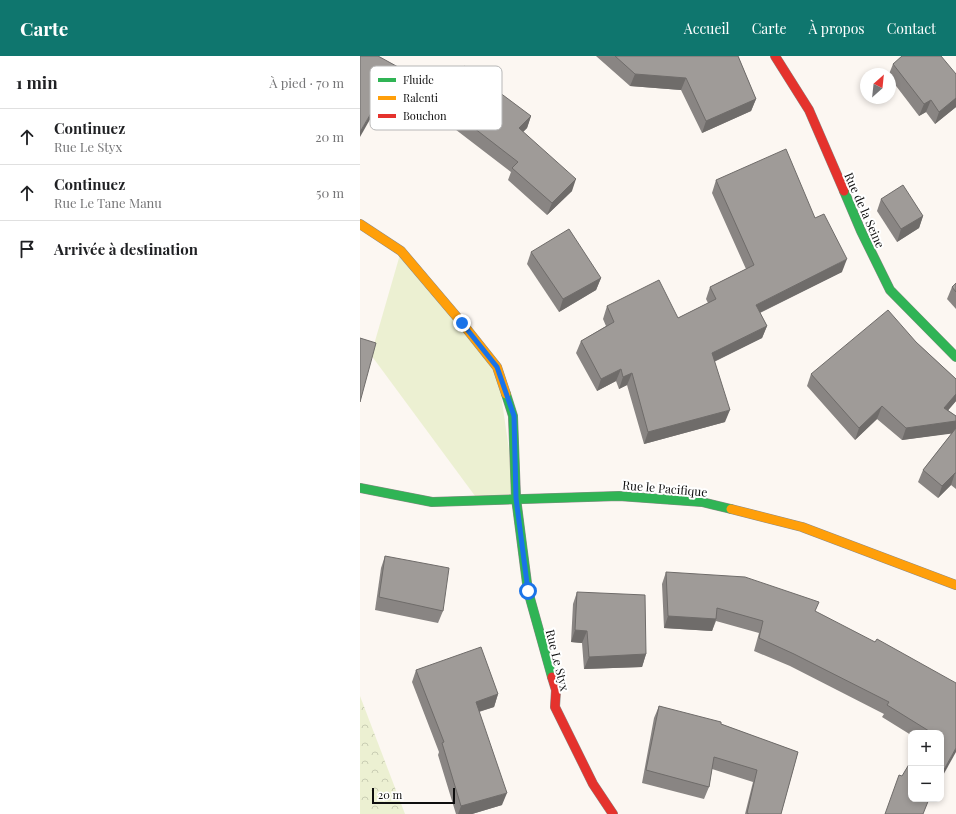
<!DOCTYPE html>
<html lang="fr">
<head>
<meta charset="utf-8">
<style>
	:root { --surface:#fff; --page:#f6f6f6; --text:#202124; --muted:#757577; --line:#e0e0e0; --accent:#0f766e }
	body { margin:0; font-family:"Playfair Display",serif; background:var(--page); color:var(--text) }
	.controls { position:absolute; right:12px; bottom:12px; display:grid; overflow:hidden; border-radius:8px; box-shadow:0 2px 6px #0003 }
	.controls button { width:36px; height:36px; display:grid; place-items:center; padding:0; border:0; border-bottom:1px solid var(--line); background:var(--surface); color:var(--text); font:20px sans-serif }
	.compass { position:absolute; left:500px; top:12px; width:36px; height:36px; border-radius:50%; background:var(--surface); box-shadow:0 2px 6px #0003; rotate:27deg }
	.scale { position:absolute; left:12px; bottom:10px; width:83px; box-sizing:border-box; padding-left:4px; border:2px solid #0e0e0e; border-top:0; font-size:11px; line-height:14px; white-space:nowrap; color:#0e0e0e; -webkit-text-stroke:3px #fff; paint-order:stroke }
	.stop { position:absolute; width:12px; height:12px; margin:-9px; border:3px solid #1a73e8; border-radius:50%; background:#fff }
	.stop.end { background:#1a73e8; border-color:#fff; box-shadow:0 1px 4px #0008 }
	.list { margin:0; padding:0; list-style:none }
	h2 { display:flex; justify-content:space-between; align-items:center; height:52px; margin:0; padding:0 16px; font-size:17px }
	h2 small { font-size:13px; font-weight:400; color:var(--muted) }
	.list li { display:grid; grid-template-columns:26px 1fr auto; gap:12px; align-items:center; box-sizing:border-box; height:56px; padding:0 16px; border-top:1px solid var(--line) }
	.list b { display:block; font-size:15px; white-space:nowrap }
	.list p { margin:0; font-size:13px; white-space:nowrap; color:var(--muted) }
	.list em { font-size:13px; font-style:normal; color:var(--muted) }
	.icon { flex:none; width:22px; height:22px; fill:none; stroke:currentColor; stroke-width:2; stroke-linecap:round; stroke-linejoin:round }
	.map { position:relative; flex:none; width:596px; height:758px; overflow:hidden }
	header { display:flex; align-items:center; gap:24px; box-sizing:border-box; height:56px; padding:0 20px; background:var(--accent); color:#fff }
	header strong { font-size:19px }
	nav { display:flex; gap:22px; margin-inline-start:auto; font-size:14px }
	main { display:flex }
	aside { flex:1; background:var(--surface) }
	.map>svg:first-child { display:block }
</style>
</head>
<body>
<header>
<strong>Carte</strong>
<nav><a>Accueil</a><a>Carte</a><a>À propos</a><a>Contact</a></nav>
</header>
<main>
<aside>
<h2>1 min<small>À pied · 70 m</small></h2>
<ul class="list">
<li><svg class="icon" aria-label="ahead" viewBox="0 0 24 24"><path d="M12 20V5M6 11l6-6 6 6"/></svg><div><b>Continuez</b><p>Rue Le Styx</p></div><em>20 m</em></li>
<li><svg class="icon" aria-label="ahead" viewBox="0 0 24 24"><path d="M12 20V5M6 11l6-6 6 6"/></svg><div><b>Continuez</b><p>Rue Le Tane Manu</p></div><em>50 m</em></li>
<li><svg class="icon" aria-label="arrive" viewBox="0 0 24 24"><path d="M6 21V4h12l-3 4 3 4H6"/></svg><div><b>Arrivée à destination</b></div></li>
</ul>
</aside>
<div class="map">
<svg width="596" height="758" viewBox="0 0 596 758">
	<defs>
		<pattern id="park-crowns" width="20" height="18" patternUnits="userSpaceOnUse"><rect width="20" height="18" fill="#ecf0d2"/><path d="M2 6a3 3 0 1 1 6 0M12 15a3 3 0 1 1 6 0" fill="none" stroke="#c9cdb3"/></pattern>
	</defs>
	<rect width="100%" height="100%" fill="#fcf7f2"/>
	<polygon fill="#ecf0d2" points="41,195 137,311 156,442 118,444 11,299"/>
	<polygon fill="url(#park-crowns)" points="0,640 45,758 0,758"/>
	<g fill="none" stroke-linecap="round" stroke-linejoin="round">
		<g stroke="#8c8a87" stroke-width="10">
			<g id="fast">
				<polyline points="484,135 501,175 530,234 596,301"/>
				<polyline points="146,338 153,360 156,442 168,535 192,621"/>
				<polyline points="0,432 72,446 259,440 342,446 371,453"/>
			</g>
		</g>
		<g stroke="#8c8a87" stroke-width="10">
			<g id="slow">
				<polyline points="0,168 41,195 102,267 137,311 146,338"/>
				<polyline points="371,453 442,471 596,529"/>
			</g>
		</g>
		<g stroke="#8c8a87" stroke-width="10">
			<g id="jam">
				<polyline points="415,0 449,54 484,135"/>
				<polyline points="192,621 196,634 195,651 233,728 253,758"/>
			</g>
		</g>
		<use href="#fast" stroke="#30b455" stroke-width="9"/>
		<use href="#slow" stroke="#ff9f0a" stroke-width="9"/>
		<use href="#jam" stroke="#e5322d" stroke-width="9"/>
	</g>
	<g fill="#898583">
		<polygon points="236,0 378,0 396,43 391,55 342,77 321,34 270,30"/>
		<polygon points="533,8 596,18 596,51 575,68 566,56 559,60 530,22 530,18 529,18"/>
		<polygon points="79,45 171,60 167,72 163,76 212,135 187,159 148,124 151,116 74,57"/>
		<polygon points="356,124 455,162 482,216 400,257 407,270 402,282 354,306 365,366 284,388 267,329 259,333 256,325 237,335 216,297 221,285 246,270 243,263 247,250 318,262 348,247 346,243 350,231 386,213 352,137"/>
		<polygon points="521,143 563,160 559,172 537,186 517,155"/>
		<polygon points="171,196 241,222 236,234 199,256 167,208"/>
		<polygon points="596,227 596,253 587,243 592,231"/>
		<polygon points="556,286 596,323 596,345 588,354 596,360 596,433 591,429 578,442 558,426 563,414 592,377 542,384 517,363 495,384 447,330 451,318"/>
		<polygon points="25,500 83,555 78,567 15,554 21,512"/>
		<polygon points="306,516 456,556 581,677 551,677 551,679 522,661 524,658 430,610 394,595 399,577 356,565 352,575 304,572 302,528"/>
		<polygon points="217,536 286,598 282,611 224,613 222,587 211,586 213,548"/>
		<polygon points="56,614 138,638 134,651 119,656 142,749 112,758 96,758 78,699 79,696 52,626"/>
		<polygon points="299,650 361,668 438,696 421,758 385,758 393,726 352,713 349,731 344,743 282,727 294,662"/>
	</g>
	<g fill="#6f6c6a">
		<polygon points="38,11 33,23 0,81 0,76"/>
		<polygon points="275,18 326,22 321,34 270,30"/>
		<polygon points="596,42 596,51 575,68 579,56"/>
		<polygon points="396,43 391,55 342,77 346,65"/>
		<polygon points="571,44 566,56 559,60 564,48"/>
		<polygon points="171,60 167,72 154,85 159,72"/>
		<polygon points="216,123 212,135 187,159 192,147"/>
		<polygon points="563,160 559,172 537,186 541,173"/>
		<polygon points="487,203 482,216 391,261 396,249"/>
		<polygon points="241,222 236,234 199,256 203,243"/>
		<polygon points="407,270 402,282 347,309 352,297"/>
		<polygon points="261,313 256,325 237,335 241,323"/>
		<polygon points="272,317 267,329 259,333 263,321"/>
		<polygon points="596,338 596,345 580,364 584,352"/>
		<polygon points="522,350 517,363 495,384 499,372"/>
		<polygon points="370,354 365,366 284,388 288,376"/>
		<polygon points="596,365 596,377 542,384 546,372"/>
		<polygon points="595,417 591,429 578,442 582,430"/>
		<polygon points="308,560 356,563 352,575 304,572"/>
		<polygon points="215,574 227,575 222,587 211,586"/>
		<polygon points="286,598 282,611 224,613 229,601"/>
		<polygon points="138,638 134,651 111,658 116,646"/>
		<polygon points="596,692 596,696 581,723 581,719"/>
		<polygon points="147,737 142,749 112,758 98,758 101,750"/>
	</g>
	<g fill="#9f9b98" stroke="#6f6c6a">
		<polygon points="0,0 18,0 38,11 0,76"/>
		<polygon points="255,0 378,0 396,43 346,65 326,22 275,18"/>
		<polygon points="542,0 581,0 596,18 596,42 579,56 571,44 564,48 533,8"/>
		<polygon points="104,10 171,60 159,72 216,123 192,147 152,112 158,106 79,45"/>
		<polygon points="426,93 455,162 464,158 487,203 396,249 407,270 352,297 370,354 288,376 272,317 263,321 261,313 241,323 221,285 254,266 247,250 299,224 318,262 356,243 350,231 394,209 356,124"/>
		<polygon points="543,129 563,160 541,173 521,143"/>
		<polygon points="209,173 241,222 203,243 171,196"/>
		<polygon points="596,227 596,236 592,231"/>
		<polygon points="528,254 556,286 596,323 596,338 584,352 596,360 596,365 546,372 522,350 499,372 451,318"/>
		<polygon points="0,282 16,287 0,346"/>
		<polygon points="596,372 596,417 595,417 582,430 563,414"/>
		<polygon points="25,500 89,512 83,555 19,541"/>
		<polygon points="306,516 385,521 459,546 455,555 515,586 517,583 596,627 596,692 581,719 581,677 568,677 569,675 527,649 529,646 434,598 399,582 403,565 357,552 356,563 308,560"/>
		<polygon points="217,536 285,539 286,598 229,601 227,575 215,574"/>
		<polygon points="121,591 138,638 116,646 147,737 101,750 82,687 84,686 56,614"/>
		<polygon points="299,650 361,666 361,668 438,696 421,758 389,758 387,757 397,714 354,701 349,731 286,714"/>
		<polygon points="551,705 551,743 569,743 563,758 525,758 539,719 542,720"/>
	</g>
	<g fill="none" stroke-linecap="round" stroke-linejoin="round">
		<polyline stroke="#1a73e8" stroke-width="5" points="102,267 137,311 154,360 156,442 168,535"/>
	</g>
	<g text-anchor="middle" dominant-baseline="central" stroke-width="4" stroke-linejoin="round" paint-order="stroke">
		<g font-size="12" fill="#0e0e0e" stroke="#fff">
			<text transform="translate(505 154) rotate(66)">Rue de la Seine</text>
			<text transform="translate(305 432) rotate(5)">Rue le Pacifique</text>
			<text transform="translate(198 604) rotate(76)">Rue Le Styx</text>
		</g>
	</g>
	<rect x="10" y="10" width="132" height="64" rx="6" fill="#fff" stroke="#b7b7b7" stroke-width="1"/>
	<rect x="18" y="22" width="18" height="4" fill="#30b455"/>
	<rect x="18" y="40" width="18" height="4" fill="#ff9f0a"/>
	<rect x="18" y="58" width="18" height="4" fill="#e5322d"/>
	<g font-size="11" fill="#0e0e0e">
		<text x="43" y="28">Fluide</text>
		<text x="43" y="46">Ralenti</text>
		<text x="43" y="64">Bouchon</text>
	</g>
</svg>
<div class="controls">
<button>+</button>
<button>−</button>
</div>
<svg class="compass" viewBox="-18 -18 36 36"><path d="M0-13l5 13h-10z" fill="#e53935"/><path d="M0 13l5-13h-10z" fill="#757577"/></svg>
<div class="scale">20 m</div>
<div class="stop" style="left:168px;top:535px"></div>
<div class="stop end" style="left:102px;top:267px"></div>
</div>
</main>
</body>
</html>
